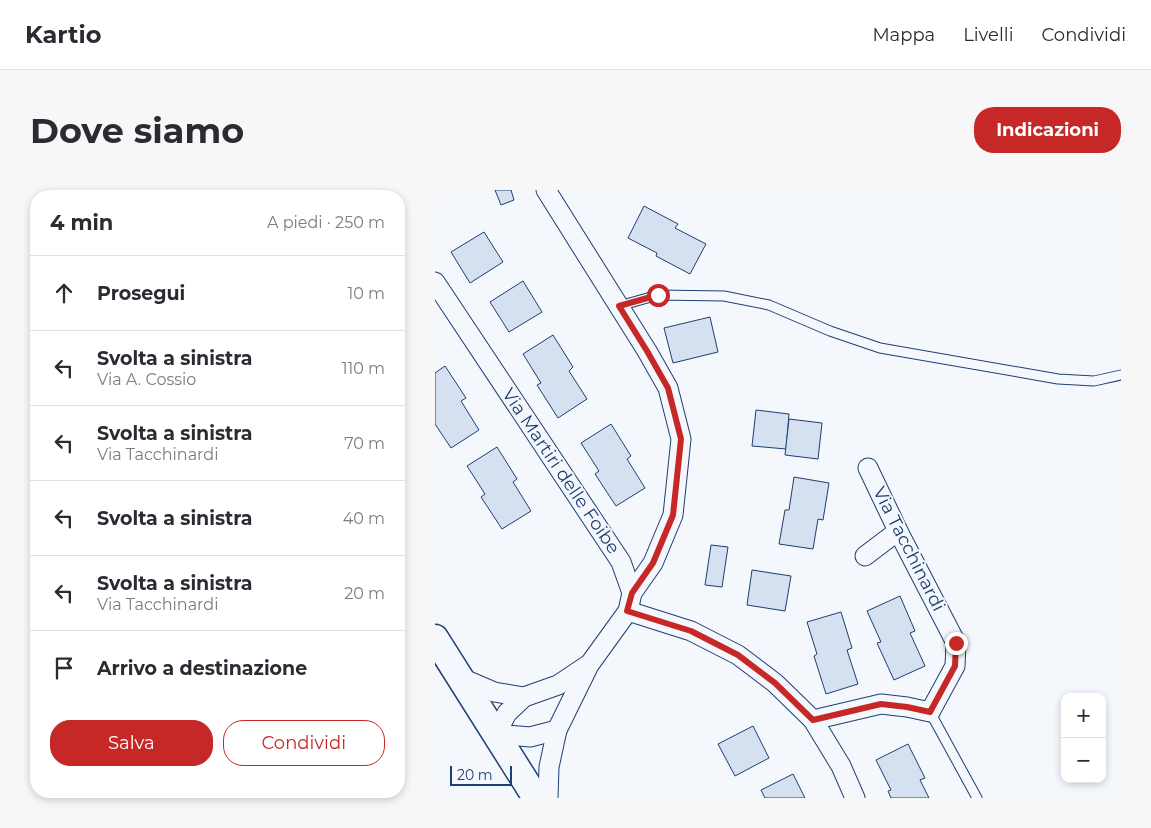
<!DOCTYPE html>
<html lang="it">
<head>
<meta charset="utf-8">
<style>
	:root { --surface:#fff; --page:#f7f7f7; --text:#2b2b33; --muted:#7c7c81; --line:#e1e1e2; --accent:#c62828 }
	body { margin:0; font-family:Montserrat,sans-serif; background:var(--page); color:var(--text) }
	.controls { position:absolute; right:15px; bottom:15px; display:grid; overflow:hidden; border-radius:10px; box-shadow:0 2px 8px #0003 }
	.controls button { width:45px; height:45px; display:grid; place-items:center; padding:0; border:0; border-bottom:1px solid var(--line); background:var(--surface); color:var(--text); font:25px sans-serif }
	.scale { position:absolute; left:15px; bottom:12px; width:62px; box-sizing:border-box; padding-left:5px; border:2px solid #1d3f73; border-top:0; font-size:14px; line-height:18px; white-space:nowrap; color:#1d3f73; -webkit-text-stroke:4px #f4f7fb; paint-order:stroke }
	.stop { position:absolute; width:15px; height:15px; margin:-11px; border:4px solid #c62828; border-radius:50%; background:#fff }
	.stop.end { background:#c62828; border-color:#fff; box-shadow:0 1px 5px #0008 }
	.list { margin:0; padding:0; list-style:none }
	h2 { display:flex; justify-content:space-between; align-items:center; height:65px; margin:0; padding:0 20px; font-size:21px }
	h2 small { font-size:16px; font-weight:400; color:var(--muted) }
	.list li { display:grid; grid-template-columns:32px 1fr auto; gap:15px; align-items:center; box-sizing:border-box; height:75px; padding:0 20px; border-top:1px solid var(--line) }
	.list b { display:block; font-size:19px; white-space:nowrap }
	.list p { margin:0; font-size:16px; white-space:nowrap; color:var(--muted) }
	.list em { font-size:16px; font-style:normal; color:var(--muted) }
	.actions { display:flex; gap:10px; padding:15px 20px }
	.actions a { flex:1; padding:11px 0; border:1px solid var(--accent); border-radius:20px; text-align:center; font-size:18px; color:var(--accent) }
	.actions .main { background:var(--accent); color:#fff }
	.icon { flex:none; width:28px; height:28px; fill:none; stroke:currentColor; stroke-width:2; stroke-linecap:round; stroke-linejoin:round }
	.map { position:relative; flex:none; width:686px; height:608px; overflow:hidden; border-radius:20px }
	header { display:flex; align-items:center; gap:30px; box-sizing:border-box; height:70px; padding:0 25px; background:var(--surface); border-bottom:1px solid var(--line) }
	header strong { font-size:24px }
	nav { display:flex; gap:28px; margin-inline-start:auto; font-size:18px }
	.intro { display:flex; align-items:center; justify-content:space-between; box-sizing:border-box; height:120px; padding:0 30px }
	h1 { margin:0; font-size:35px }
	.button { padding:12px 22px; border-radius:20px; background:var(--accent); color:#fff; font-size:18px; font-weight:700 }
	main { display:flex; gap:30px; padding:0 30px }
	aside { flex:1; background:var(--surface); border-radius:20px; box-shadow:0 2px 8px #0003 }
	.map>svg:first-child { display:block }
</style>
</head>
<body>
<header>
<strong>Kartio</strong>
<nav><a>Mappa</a><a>Livelli</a><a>Condividi</a></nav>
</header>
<div class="intro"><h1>Dove siamo</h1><a class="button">Indicazioni</a></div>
<main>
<aside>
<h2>4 min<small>A piedi · 250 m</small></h2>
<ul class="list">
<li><svg class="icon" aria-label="ahead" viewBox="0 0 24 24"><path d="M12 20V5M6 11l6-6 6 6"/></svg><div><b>Prosegui</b></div><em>10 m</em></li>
<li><svg class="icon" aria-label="left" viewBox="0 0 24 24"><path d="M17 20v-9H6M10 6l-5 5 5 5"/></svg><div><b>Svolta a sinistra</b><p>Via A. Cossio</p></div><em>110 m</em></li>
<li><svg class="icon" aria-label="left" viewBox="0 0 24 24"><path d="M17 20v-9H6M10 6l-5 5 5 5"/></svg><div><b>Svolta a sinistra</b><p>Via Tacchinardi</p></div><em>70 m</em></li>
<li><svg class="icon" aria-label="left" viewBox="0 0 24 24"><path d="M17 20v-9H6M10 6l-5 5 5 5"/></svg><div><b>Svolta a sinistra</b></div><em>40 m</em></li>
<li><svg class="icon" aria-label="left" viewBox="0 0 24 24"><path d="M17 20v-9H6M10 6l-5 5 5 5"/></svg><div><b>Svolta a sinistra</b><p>Via Tacchinardi</p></div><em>20 m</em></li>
<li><svg class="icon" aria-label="arrive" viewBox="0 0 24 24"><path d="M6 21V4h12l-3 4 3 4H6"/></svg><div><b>Arrivo a destinazione</b></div></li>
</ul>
<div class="actions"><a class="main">Salva</a><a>Condividi</a></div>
</aside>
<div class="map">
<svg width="686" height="608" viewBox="0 0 686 608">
	<rect width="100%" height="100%" fill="#f4f7fb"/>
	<g fill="#d5e0f0" stroke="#1d3f73">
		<polygon points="60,0 76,0 79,10 66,15"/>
		<polygon points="209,16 243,34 240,38 271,54 255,84 221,66 222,63 193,48"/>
		<polygon points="49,42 68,72 35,93 16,62"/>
		<polygon points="88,91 107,122 74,142 55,112"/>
		<polygon points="275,127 283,162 238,173 229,138"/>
		<polygon points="118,145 138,177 134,181 152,209 123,228 102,195 106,193 88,164"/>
		<polygon points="10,176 31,208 26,211 44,240 16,258 0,234 0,183"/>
		<polygon points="321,220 354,224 351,259 317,256"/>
		<polygon points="354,229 387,233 383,269 350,265"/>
		<polygon points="176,234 196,266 192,269 210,298 181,316 160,284 164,281 146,253"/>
		<polygon points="62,257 82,289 78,292 96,321 67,339 46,307 50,304 32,276"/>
		<polygon points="359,287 394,293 388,330 383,329 378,359 344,354 350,320 354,320"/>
		<polygon points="276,355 293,357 287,397 270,395"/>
		<polygon points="317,380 356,386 350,421 312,415"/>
		<polygon points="465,406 480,441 475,443 490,476 459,490 442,453 446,452 432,421"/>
		<polygon points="406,422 417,458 412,460 423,494 391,504 379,466 382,464 372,432"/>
		<polygon points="318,536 334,568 300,586 283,554"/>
		<polygon points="473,554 490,588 485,590 494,608 456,608 453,601 456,600 441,570"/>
		<polygon points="358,584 370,608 330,608 326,600"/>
	</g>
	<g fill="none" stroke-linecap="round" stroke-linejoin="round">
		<g stroke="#1d3f73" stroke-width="11">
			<g id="lane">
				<polyline points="184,116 223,105 289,106 334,115 395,141 445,158 623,189 659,191 686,185"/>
				<polyline points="495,522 542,608"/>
			</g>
		</g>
		<g stroke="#1d3f73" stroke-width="21">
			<g id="street">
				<polyline points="111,0 212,161 233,198 246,249 238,325 218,373 197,403"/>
				<polyline points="0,92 186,372 197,403 193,421 154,475 122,540 114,577 113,608"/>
				<polyline points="430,366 463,341"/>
				<polyline points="193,421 256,441 303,465 340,493 378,530 406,576 420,608"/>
				<polyline points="24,487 59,502 89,507"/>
				<polyline points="378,530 446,514 472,517 495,522 520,476 521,453 463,341 433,278"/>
				<polyline points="122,540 95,547 61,544 72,523 89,507 123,495 153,475"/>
			</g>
		</g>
		<g stroke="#1d3f73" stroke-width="29">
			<polyline id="secondary" points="0,448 101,608"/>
		</g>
		<use href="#lane" stroke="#f4f7fb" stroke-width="9"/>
		<use href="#street" stroke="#f4f7fb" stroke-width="19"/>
		<use href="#secondary" stroke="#f4f7fb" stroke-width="26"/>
	</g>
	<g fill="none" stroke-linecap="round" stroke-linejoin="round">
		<polyline stroke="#c62828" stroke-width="6" points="223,105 184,116 212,161 233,198 246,249 238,325 218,373 197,403 192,421 256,441 303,465 340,493 378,530 446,514 472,517 495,522 520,476 521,453"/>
	</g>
	<g text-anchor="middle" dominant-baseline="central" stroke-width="4" stroke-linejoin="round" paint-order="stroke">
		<g font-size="18" fill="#1d3f73" stroke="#f4f7fb">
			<text transform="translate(126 281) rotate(56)">Via Martiri delle Foibe</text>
			<text transform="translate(474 359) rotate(63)">Via Tacchinardi</text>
		</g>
	</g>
</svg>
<div class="controls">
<button>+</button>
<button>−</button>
</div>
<div class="scale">20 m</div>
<div class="stop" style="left:223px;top:105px"></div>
<div class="stop end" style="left:521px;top:453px"></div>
</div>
</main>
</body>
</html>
